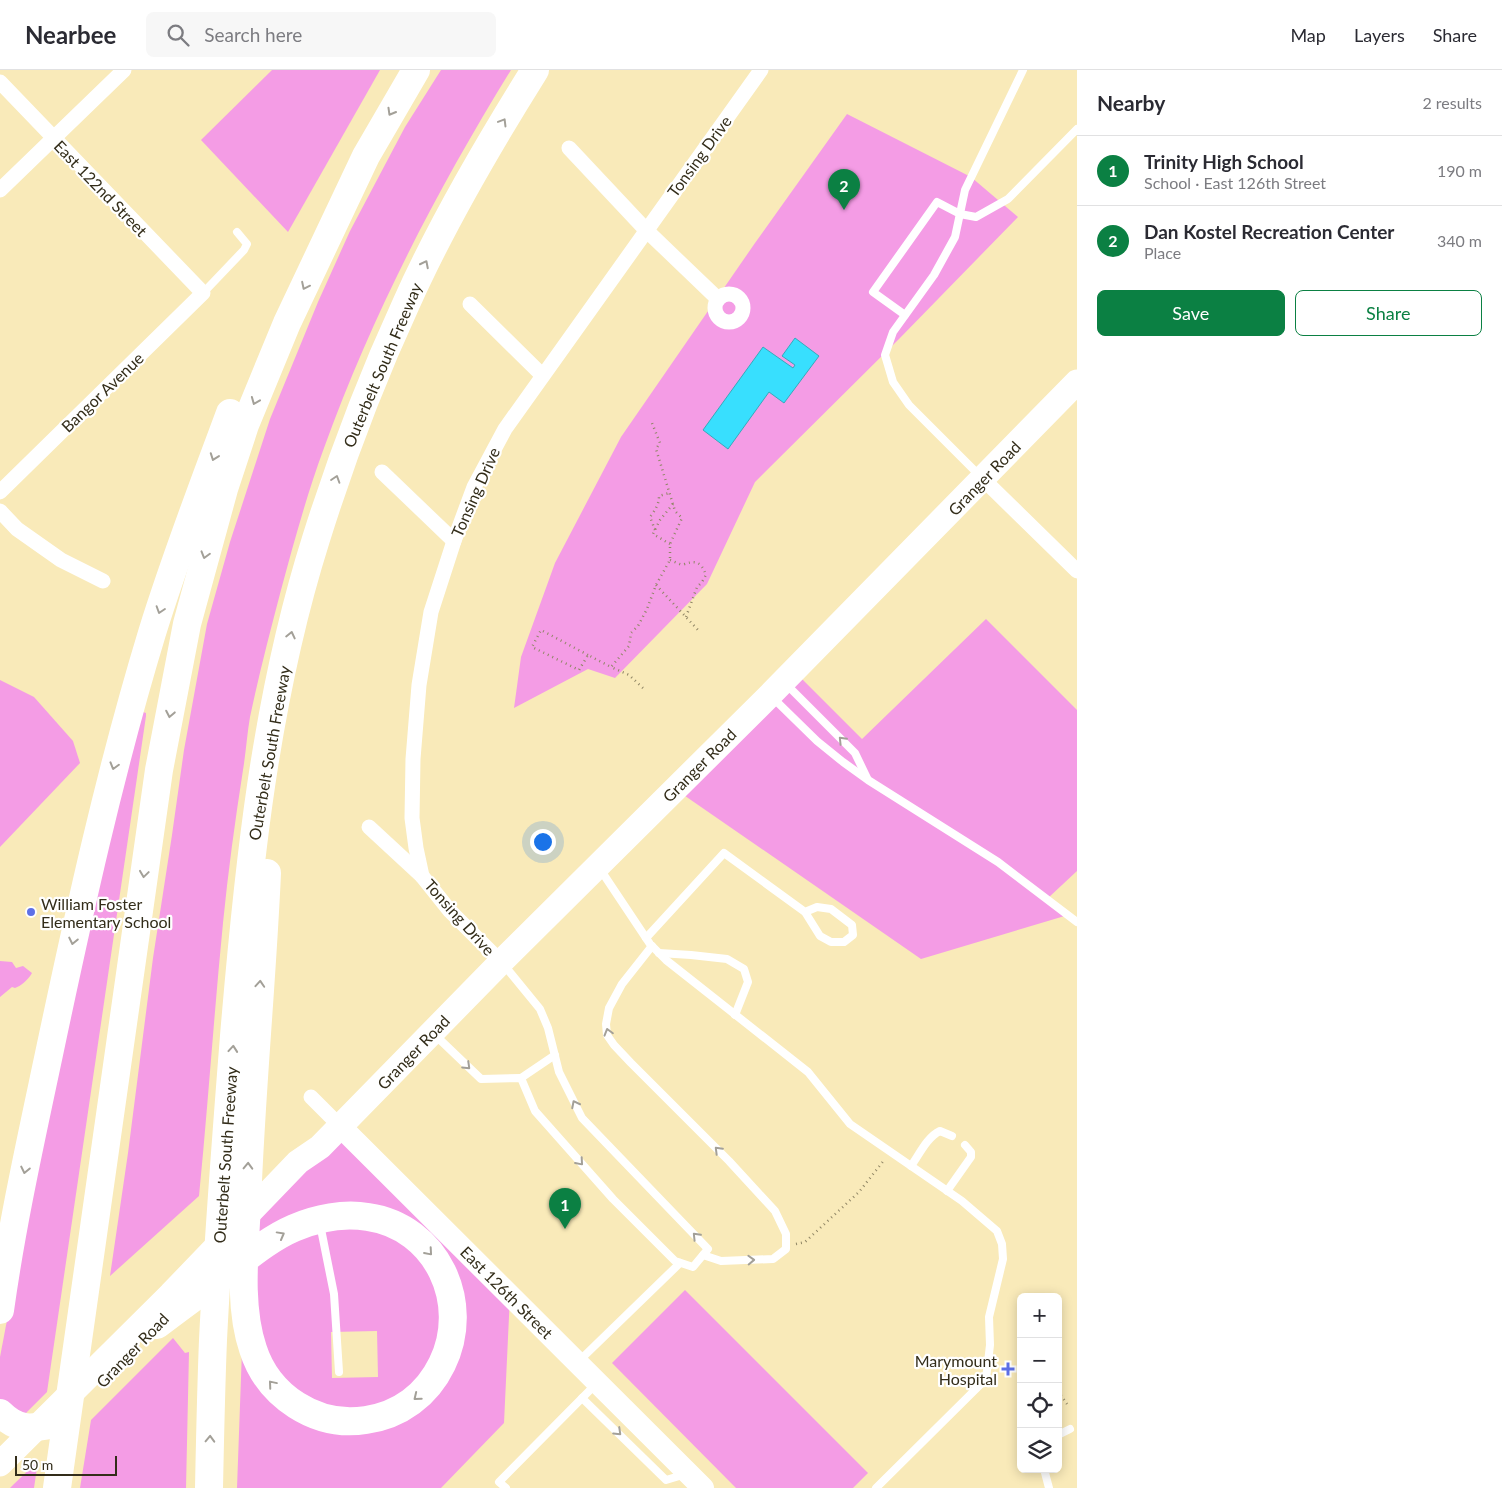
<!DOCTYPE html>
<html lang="en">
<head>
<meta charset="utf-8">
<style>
	:root { --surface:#fff; --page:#f7f7f7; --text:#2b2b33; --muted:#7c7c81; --line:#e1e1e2; --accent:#0b8043 }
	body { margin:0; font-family:Lato,sans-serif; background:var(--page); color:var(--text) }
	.controls { position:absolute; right:15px; bottom:15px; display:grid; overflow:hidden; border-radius:8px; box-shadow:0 2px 12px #0003 }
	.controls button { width:45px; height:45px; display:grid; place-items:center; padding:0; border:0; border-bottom:1px solid var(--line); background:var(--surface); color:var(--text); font:25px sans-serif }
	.scale { position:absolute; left:15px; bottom:12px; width:102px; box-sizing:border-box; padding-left:5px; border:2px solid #332d1a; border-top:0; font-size:14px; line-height:18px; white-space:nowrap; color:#332d1a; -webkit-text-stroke:4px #fff; paint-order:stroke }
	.you { position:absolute; left:542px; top:771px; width:18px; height:18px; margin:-12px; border:4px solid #fff; border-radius:50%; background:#1a73e8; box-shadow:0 0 0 8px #1a73e833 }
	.badge { display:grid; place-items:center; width:32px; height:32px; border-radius:50%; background:var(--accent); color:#fff; font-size:16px; font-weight:700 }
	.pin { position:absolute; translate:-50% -41px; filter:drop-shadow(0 1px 2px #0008) }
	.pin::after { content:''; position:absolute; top:26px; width:18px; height:15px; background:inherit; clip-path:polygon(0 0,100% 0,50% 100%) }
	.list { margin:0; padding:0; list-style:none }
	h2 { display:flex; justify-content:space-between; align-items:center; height:65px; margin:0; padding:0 20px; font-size:21px }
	h2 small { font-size:16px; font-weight:400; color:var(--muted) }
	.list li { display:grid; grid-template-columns:32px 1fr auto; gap:15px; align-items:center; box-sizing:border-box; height:70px; padding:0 20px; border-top:1px solid var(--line) }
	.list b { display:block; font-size:19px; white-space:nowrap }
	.list p { margin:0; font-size:16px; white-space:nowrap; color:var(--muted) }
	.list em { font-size:16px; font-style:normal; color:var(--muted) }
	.actions { display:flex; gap:10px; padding:15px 20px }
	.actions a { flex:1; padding:11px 0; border:1px solid var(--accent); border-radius:8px; text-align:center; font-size:18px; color:var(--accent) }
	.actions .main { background:var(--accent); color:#fff }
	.icon { flex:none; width:28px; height:28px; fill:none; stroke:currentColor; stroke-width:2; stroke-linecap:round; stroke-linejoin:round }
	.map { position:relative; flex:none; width:1077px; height:1418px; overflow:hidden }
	header { display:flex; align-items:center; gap:30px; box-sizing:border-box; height:70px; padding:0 25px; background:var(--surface); border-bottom:1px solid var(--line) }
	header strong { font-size:24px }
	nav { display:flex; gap:28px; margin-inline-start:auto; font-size:18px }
	.search { width:350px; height:45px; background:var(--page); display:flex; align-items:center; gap:12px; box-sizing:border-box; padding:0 18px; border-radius:8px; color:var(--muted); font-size:19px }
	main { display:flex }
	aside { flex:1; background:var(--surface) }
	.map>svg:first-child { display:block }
</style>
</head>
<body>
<header>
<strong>Nearbee</strong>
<div class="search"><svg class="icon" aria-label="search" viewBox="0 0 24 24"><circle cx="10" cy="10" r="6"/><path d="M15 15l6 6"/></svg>Search here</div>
<nav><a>Map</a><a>Layers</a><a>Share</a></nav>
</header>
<main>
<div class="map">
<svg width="1077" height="1418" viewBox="0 0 1077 1418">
	<rect width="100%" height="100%" fill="#f9eab9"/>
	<g fill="#f49ce5" fill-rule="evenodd">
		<polygon points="272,0 380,0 288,162 201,70"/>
		<path d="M441,0H511C437,120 372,245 324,378C307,424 294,472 281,520C270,562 259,604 250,647C247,664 246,682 243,700C235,751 228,802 223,853C214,944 208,1035 199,1126L110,1206L128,1083L153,888L172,765L184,680L207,554L230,472L270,349L318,232L350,161L405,57Z"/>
		<polygon points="847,44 971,107 1018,147 899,269 755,412 707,514 615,608 588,599 514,638 521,587 555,493 621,367 755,173"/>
		<polygon points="986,549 1077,640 1077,801 1047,829 1068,845 921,889 675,719 794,601 862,669"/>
		<polygon points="0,610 34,627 73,671 80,693 0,777"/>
		<polygon points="143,642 146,643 146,646 47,1322 20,1349 3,1335 0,1329 0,1287 65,946 140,644"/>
		<path d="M0,891L12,892L16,898L23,896L32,903C29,909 21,916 15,918L12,917L0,927Z"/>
		<path d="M340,1056L510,1225L504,1353L441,1418H237L247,1142ZM377,1261L378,1307L332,1308L331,1262Z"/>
		<polygon points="685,1220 868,1403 853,1418 736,1418 612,1293"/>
		<polygon points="173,1268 185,1283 189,1282 186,1418 80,1418 91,1350"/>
		<polygon points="38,1391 34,1418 10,1418 14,1414"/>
	</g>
	<polygon fill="#38dffe" stroke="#36aaba" points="795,268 819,286 784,333 769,322 728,379 703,360 763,277 793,298 795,295 782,286"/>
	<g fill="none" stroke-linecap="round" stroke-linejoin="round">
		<g stroke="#908665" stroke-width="2.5" stroke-dasharray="1 4" stroke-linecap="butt">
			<path d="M655,460L650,447C655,440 659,435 659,426L669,423"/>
			<polyline points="670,474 653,464 660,450 673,434"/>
			<path d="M670,490L682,495C695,490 701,491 706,505L702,512L697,517L686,547"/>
			<polyline points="656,515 699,561"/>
			<polyline points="588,585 541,560 532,577 579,600 588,585 611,597"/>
			<polyline points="643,618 629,605 611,597 629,576 631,563 638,556 647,539 656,515 670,490 670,474 682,448 675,441 656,379 660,373 652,353"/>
			<polyline points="796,1174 805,1172 859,1122 885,1089"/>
			<polyline points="1058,1321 1067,1334"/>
		</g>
		<g stroke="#fff" stroke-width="8">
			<polyline points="203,223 244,180 247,174 237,162"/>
			<polyline points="905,245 873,222 937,132 960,144 976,147 1008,129 1077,59"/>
			<polyline points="980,406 909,335 893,312 885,285 893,262 934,205 955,167 965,120 1023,0"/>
			<polyline points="786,614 855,683 867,708"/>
			<polyline points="772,627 817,671 843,692 868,710 998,792 1077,852"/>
			<polyline points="600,799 650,874 666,890 808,1002 850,1054 962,1131 997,1161 1002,1174 1003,1189 989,1247 990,1275 986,1309 876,1418"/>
			<polyline points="646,868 724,783 805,842 820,866 831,872 844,872 853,865 852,855 831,839 817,837 805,842"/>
			<polyline points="652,876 622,914 609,938 606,954 607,965 614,975 631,993 729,1091 775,1141 786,1164 786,1179 773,1189 721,1191 703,1185"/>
			<polyline points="659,883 691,885 727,889 744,899 748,912 735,945"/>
			<polyline points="434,964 481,1009 521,1008 535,1041 613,1129 675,1191 693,1197 708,1179 582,1048 559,1002 548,958 540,939 504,895"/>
			<polyline points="521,1008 555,985"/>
			<path d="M911,1096C919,1085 927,1067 940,1061L952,1066"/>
			<polyline points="947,1121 971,1087 971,1082 965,1075"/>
			<polyline points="320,1154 334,1224 339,1302"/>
			<polyline points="579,1291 680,1193"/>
			<polyline points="582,1328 666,1410 686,1404"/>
			<polyline points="1058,1365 1070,1359"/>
			<polyline points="1044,1399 1049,1418"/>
			<polyline points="506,1418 499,1412 595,1315"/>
		</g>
		<g stroke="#fff" stroke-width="15">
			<polyline points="0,12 203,223 0,422"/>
			<polyline points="569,78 646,160 718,229"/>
			<polyline points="0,120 124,0"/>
			<circle cx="729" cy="238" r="14"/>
			<polyline points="470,234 542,305"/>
			<polyline points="382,402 454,471"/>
			<polyline points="983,409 1077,501"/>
			<polyline points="0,441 17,459 61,490 103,511"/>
			<polyline points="369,757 422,806"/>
			<polyline points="501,892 450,841 422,806 416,778 412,748 413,689 419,615 431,542 454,471 474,417 505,359 761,0"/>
			<polyline points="311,1027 340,1056"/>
		</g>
		<polyline stroke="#fff" stroke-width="22" points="340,1056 703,1418"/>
		<polyline stroke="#fff" stroke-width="25" points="0,1394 171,1224 298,1092 320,1077 501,892 770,625 1077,312"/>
		<g stroke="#fff" stroke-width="28">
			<path d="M0,1240C12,1154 31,1069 49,984C79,842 110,701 152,563C175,488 203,416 230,343"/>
			<path d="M157,1255C183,1235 210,1216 236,1196C254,1182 273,1167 294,1158C317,1148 344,1143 368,1147C437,1157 472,1233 442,1294C427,1325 400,1345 366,1350C316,1358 268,1326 253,1279C238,1235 245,1180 247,1134C251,1024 262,914 267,803"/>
			<path d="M0,1343C20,1363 34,1358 59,1353"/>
			<polyline points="57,1418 159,700 187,554 224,419 245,355 287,253 366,86 416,0"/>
			<path d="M209,1418C210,1369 211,1319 213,1270C218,1168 226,1067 234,966C248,799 265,630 316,469C341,389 371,310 406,234C442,153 488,75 535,0"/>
		</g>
	</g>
	<defs><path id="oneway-chevron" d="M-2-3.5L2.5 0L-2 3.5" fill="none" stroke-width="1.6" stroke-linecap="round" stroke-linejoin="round" transform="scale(1.25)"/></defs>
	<g stroke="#a3a098">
		<use href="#oneway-chevron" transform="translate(391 42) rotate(120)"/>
		<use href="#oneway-chevron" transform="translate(503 52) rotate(-59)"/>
		<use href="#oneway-chevron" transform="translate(425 194) rotate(-63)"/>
		<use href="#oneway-chevron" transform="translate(305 216) rotate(116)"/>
		<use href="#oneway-chevron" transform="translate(255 331) rotate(112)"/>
		<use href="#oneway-chevron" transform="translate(214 387) rotate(110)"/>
		<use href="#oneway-chevron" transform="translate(336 409) rotate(-72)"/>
		<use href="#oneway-chevron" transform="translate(205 485) rotate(106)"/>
		<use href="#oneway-chevron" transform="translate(160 540) rotate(108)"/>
		<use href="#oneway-chevron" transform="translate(291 565) rotate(-77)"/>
		<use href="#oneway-chevron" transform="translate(170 644) rotate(101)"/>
		<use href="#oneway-chevron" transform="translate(842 670) rotate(-134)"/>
		<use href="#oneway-chevron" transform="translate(114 696) rotate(106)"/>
		<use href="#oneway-chevron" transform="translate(144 804) rotate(98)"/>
		<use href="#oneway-chevron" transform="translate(73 871) rotate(102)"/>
		<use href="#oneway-chevron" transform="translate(260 914) rotate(-86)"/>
		<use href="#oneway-chevron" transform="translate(608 962) rotate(-106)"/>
		<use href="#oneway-chevron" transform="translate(233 979) rotate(-85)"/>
		<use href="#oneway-chevron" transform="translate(467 996) rotate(44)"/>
		<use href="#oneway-chevron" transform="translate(575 1034) rotate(-117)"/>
		<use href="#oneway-chevron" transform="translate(718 1080) rotate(-135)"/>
		<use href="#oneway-chevron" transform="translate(580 1092) rotate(49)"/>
		<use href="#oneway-chevron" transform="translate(248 1096) rotate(-88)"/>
		<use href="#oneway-chevron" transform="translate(25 1100) rotate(102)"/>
		<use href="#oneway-chevron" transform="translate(281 1165) rotate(-29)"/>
		<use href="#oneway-chevron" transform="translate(696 1166) rotate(-134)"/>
		<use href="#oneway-chevron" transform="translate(429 1182) rotate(49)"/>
		<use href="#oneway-chevron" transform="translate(751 1190) rotate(-2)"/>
		<use href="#oneway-chevron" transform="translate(272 1314) rotate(-130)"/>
		<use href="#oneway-chevron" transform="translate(417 1327) rotate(141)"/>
		<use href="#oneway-chevron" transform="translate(618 1362) rotate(44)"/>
		<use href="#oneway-chevron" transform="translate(210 1369) rotate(-88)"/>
	</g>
	<g fill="#5e70e7" stroke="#fff" stroke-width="2">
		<circle cx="31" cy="842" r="5"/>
		<path d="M1005.5 1291.5h5v5h5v5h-5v5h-5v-5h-5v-5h5z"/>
	</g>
	<g text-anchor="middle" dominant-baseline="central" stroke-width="4.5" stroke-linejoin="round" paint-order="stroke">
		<g font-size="16" fill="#332d1a" stroke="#fff">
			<text transform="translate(699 86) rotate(-54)">Tonsing Drive</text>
			<text transform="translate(101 118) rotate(46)">East 122nd Street</text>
			<text transform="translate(382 295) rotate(-67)">Outerbelt South Freeway</text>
			<text transform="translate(102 322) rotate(-44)">Bangor Avenue</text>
			<text transform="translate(984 408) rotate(-46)">Granger Road</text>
			<text transform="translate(475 422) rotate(-66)">Tonsing Drive</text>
			<text transform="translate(269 683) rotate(-80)">Outerbelt South Freeway</text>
			<text transform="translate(699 695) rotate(-45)">Granger Road</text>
			<text transform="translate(460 847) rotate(48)">Tonsing Drive</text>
			<text transform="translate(413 982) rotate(-46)">Granger Road</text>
			<text transform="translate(225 1085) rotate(-86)">Outerbelt South Freeway</text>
			<text transform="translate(507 1222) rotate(45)">East 126th Street</text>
			<text transform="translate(132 1280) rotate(-46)">Granger Road</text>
		</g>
		<g font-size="16" fill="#332d1a" stroke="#fff" text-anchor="start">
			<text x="41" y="833">William Foster<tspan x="41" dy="18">Elementary School</tspan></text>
			<text x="997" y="1290" text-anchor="end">Marymount<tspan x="997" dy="18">Hospital</tspan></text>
		</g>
	</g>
</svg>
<div class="controls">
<button>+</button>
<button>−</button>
<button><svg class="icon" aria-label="locate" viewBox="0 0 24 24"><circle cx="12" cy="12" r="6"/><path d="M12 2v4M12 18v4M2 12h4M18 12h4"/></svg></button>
<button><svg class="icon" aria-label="layers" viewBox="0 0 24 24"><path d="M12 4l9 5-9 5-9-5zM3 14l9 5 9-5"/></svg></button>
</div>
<div class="scale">50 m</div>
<div class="you"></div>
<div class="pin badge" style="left:565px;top:1159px">1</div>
<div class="pin badge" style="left:844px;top:140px">2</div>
</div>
<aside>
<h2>Nearby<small>2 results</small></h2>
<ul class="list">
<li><span class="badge">1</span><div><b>Trinity High School</b><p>School · East 126th Street</p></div><em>190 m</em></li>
<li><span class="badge">2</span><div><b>Dan Kostel Recreation Center</b><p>Place</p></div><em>340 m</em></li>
</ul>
<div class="actions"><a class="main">Save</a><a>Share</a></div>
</aside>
</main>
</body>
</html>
